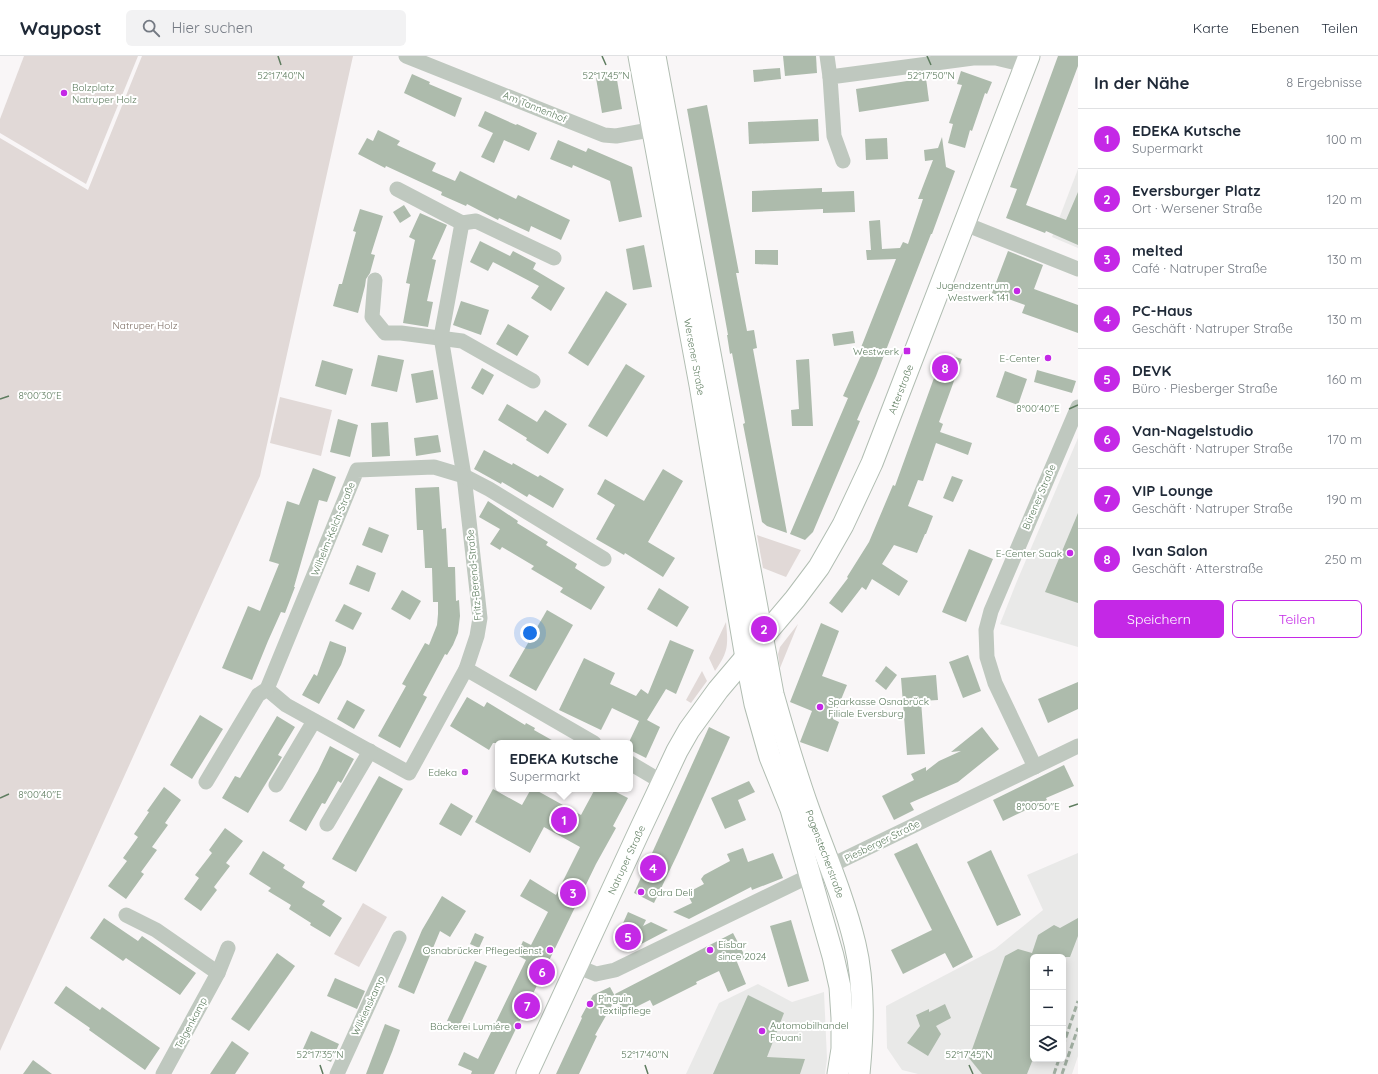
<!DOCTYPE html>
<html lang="de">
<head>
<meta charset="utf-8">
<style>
	:root { --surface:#fff; --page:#f2f2f3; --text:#1f2937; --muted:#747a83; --line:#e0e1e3; --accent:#c428e6 }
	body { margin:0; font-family:Quicksand,sans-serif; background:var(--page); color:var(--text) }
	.controls { position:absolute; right:12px; bottom:12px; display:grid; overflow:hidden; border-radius:6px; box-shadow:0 2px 10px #0003 }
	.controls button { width:36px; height:36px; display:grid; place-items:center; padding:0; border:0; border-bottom:1px solid var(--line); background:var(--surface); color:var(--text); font:20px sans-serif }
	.you { position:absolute; left:530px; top:577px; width:14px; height:14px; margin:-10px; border:3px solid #fff; border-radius:50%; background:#1a73e8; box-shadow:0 0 0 6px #1a73e833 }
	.badge { display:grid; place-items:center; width:26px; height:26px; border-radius:50%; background:var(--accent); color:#fff; font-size:13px; font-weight:700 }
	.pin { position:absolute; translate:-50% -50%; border:2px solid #fff; box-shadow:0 1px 4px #0006 }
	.popup { position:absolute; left:495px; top:684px; width:138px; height:52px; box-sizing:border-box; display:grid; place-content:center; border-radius:6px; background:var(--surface); filter:drop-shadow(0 1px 3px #0005); font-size:13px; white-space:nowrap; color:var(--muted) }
	.popup b { font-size:15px; color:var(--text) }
	.popup::after { content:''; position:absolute; left:50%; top:100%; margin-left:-8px; border:8px solid transparent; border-top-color:var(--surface) }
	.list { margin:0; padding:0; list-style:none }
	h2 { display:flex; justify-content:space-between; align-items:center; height:52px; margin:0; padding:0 16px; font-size:17px }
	h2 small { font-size:13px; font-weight:400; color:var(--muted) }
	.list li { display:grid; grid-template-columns:26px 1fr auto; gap:12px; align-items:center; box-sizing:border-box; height:60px; padding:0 16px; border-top:1px solid var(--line) }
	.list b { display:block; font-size:15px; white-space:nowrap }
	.list p { margin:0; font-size:13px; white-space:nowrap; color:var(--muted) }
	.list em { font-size:13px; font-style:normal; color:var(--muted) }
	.actions { display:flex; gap:8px; padding:12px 16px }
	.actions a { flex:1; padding:9px 0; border:1px solid var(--accent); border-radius:6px; text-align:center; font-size:14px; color:var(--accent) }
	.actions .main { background:var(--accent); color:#fff }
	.icon { flex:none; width:22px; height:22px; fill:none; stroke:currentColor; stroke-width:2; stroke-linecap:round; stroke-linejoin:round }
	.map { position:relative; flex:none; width:1078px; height:1018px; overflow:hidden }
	header { display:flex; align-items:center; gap:24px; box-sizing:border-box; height:56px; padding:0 20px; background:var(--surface); border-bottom:1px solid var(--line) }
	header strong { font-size:19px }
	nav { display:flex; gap:22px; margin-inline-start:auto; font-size:14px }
	.search { width:280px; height:36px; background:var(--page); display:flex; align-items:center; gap:10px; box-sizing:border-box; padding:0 14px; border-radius:6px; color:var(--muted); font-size:15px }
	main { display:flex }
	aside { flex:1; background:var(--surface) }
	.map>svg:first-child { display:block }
</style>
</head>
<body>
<header>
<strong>Waypost</strong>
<div class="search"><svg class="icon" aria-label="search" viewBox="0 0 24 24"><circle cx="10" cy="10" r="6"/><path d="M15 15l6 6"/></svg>Hier suchen</div>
<nav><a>Karte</a><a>Ebenen</a><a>Teilen</a></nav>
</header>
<main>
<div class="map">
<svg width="1078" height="1018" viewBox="0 0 1078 1018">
	<rect width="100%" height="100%" fill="#f9f6f7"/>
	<g fill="#e9e9e8" fill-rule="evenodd">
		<polygon points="1078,113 1078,192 1052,181"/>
		<polygon points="1078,382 1078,591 1000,568 1017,525"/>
		<path d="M1078,797V1000L1072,1018H918L902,1014L887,992L886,950L995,893L1043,854L1027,819ZM1033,901H1063V1003H1033Z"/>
		<polygon points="758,928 792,946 824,936 827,1003 825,1018 686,1018 719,947"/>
	</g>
	<g fill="#e1d9d7">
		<polygon points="24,0 138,0 86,128 0,77 0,63"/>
		<polygon points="142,0 353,0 260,420 0,995 0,82 88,134"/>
		<polygon points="280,341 332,354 321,400 270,387"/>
		<polygon points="757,479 801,494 786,521 763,512"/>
		<path d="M726,566C728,589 729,595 715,615L709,602Z"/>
		<polygon points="798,568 780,612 778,598 780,591"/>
		<polygon points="702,615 707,625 691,647 686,644"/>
		<polygon points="363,847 387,861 359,911 334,898"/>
	</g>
	<g fill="#adbbac">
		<polygon points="783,0 816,0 817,17 785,20"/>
		<polygon points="1058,0 1078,0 1078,10 1026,149 1066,164 1078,136 1078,189 1046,175 1045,177 1006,162 1017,133 1010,131"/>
		<polygon points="780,12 781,23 754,26 753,14"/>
		<polygon points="961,15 992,26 987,38 985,37 972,75 970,74 965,92 948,87 953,68 949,67 962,29 957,28"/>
		<polygon points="412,18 430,26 429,28 462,42 455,61 404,37"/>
		<polygon points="616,18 622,53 602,57 596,22"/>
		<polygon points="926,22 929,45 859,56 856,33"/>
		<polygon points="707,49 739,217 736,217 747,275 754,274 757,292 753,293 787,477 767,470 762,466 743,368 745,367 732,297 730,298 727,279 728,279 687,53"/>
		<polygon points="485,55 516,69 517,68 537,77 529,95 504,84 494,107 481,101 493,77 478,70"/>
		<polygon points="818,63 819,85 749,88 748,66"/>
		<polygon points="378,74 400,85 397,89 436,107 432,115 455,125 460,115 516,143 518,139 570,164 561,184 531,170 529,176 499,162 498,164 467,148 466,150 441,139 442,136 386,110 385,112 358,98 367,82 373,85"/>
		<polygon points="942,81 946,111 955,115 932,178 931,178 876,320 857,364 860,365 813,476 805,484 790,478 848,342 843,340 863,295 860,294 896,203 867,204 866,194 871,194 869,165 880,164 882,193 900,192 903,186 908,188 923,143 918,143 933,104 925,105 924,94 938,92"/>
		<polygon points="887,82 888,103 866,104 865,83"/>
		<polygon points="558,84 586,96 588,92 632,111 642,161 619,166 610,125 573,109 572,112 550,103"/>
		<polygon points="822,132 822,136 854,135 855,156 823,157 823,153 752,156 752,135"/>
		<polygon points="404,149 411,160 400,167 393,156"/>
		<polygon points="360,153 383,160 371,198 375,199 370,217 366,223 365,230 358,257 333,250 339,228 342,228 356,176 353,175"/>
		<polygon points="420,157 447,169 432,203 436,204 427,245 433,246 428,271 403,267 410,228 406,227 415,184 409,181"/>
		<polygon points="480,185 510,200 513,195 536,207 533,213 565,232 551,255 531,242 539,230 493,206 488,215 470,206"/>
		<polygon points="644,189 652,231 633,234 626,193"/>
		<polygon points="755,194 778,194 778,209 755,208"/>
		<polygon points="1008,195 1043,209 1034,233 1078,249 1078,277 1022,257 1025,249 992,237"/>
		<polygon points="606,235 627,248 588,310 568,297"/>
		<polygon points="461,245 489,254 481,279 453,269"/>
		<polygon points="508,268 529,280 517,300 496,288"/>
		<polygon points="853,275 855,287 834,290 832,278"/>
		<polygon points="943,297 962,303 939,366 943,368 940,376 972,387 968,399 936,387 923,425 918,424 908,450 933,460 926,478 925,478 917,497 894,489 882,508 908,525 899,540 872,523 866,534 862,531 842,557 829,547 848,522 847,521 869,486 893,429 895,430"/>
		<polygon points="378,299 404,304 397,336 371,330"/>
		<polygon points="809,303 813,370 792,370 791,354 799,353 796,304"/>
		<polygon points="322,304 353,313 346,339 315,330"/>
		<polygon points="626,308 645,320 607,381 588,370"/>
		<polygon points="482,312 494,319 483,339 471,332"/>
		<polygon points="433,314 438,343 416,347 411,318"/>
		<polygon points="1037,314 1076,325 1072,337 1034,326"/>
		<polygon points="1005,315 1027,323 1018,349 996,341"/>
		<polygon points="507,348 537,366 545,354 567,368 548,398 526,384 527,382 498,364"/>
		<polygon points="338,363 358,369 350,401 330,396"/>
		<polygon points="388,366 390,400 372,401 371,367"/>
		<polygon points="438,379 441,396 416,400 414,382"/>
		<polygon points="484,394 512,409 513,407 538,421 540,419 564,433 553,452 529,438 527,441 502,426 501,428 474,413"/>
		<polygon points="313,412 336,421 327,446 319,444 294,531 295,531 285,557 281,556 268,585 252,624 222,612 248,550 260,555 279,508 269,505 287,445 299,449"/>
		<polygon points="663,413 683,425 648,486 675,502 663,521 625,497 624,499 596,483 615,449 597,438 605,423 644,445"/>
		<polygon points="952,420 963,424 953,446 943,442"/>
		<polygon points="439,431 442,473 446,472 448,511 455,511 456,545 459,544 460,560 458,577 453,589 447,599 445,598 423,639 427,641 400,692 378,680 406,630 402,628 425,587 429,589 437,569 438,558 438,546 433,546 432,512 425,512 423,474 417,474 415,432"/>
		<polygon points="488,445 518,465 517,467 548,486 546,489 577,508 575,512 605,531 591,554 560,536 563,532 531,513 534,510 502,491 500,494 490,488 500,473 479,461"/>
		<polygon points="1078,457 1078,547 1045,536"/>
		<polygon points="369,471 389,479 382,497 362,489"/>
		<polygon points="969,493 993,503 966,566 942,556"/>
		<polygon points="357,509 376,517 369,536 349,528"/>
		<polygon points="659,532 689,551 677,571 647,553"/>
		<polygon points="402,534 421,545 410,564 391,553"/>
		<polygon points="344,548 362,557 353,574 335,565"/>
		<polygon points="547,554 573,569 536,635 509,620"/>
		<polygon points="821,567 839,575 822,620 847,629 833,663 839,666 828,696 800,686 812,655 790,646"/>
		<polygon points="670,584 694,594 676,638 666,633 647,664 660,671 646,702 630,694 630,684 639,665 612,652 601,674 559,654 584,602 615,617 610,628 636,640 641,633 648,638"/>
		<polygon points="330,585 346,591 346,595 341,609 319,648 302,639 314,618 317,620"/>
		<polygon points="968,599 981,635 963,642 949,606"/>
		<polygon points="886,610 897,619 886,634 875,625"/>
		<polygon points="936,619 938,644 921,645 925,698 907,699 901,622"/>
		<polygon points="1078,626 1078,653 1048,667 1038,643"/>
		<polygon points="467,641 484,651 487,646 525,669 526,667 535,672 534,674 557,687 493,687 489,694 450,670"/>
		<polygon points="347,644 365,654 354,673 337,663"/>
		<polygon points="200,659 223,673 192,723 170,709"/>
		<polygon points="277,660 295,671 278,699 282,701 248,757 222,742 235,720 240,722"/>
		<polygon points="709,671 730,681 678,797 654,847 634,837"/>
		<polygon points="982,671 999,693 958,726 910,747 914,754 894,764 882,740 914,724 911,718 926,711 926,715 939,705 961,695 951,696"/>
		<polygon points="330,690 354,703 341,727 338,725 325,748 322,747 306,775 289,765 318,715"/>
		<polygon points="1064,709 1074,730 1046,742 1047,744 1003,765 993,744"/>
		<polygon points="379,720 403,733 356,816 332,803"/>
		<polygon points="749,725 755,736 738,744 746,764 725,773 711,742"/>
		<polygon points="164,731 181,744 165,767 168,769 152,791 157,794 141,816 144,818 126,843 108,830 127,805 123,802 138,781 134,778 149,756 147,755"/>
		<polygon points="493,733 522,749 531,733 534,733 581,759 595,733 610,733 628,742 613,770 616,772 596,808 494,1018 471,1018 472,1015 458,1009 464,996 478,1003 526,904 517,899 523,885 531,889 548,856 520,840 530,823 556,839 580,791 544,771 530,797 475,766"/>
		<polygon points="451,747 473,760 461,780 439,768"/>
		<polygon points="225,772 243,785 226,807 230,810 214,831 217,834 201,855 184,843 199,822 195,819 212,797 209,794"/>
		<polygon points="917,787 973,901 953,912 945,897 903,918 891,894 932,874 894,798"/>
		<polygon points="743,792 748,806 773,797 783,822 752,834 751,831 689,863 673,856 692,847 687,837 704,828 701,823 704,819 730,805 727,798"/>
		<polygon points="991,794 1021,859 997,870 967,806"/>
		<polygon points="263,795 285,809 283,812 305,826 302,831 325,845 322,849 342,862 330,881 310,869 311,867 289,853 291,849 268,835 271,832 249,818"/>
		<polygon points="442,840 466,855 450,881 440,875 414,938 398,931 422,874"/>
		<polygon points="628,856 646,864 643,870 651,866 668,874 628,895 616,883"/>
		<polygon points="104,862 138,885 142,880 196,917 180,939 126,902 123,905 90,882"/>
		<polygon points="1078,862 1078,880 1070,901 1033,901 1033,1003 1027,1018 982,1018 969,1002 1005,900 1018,893 1032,897 1038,879 1054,869 1060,872"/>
		<polygon points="791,864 809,925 788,931 770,870"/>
		<polygon points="475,877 484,881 479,892 470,888"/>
		<polygon points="733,877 746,902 737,906 746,928 728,936 719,915 696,926 697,928 653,950 650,944 624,957 615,938"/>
		<polygon points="277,897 295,910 249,975 231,963"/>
		<polygon points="475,905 487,910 459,971 447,965"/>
		<polygon points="335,922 365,935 357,953 327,940"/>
		<polygon points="66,930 100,954 102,951 160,992 145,1014 89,974 90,972 54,947"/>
		<polygon points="610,931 616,942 595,979 597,980 579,1018 556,1018 582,962 581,961 593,939"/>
		<polygon points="748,939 784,957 767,1001 805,1003 800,1018 713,1018"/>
		<polygon points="945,948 951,962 936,970 941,978 928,1000 907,987 920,970 916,959 929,953 929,956"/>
		<polygon points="385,968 400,974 392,996 383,1018 366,1018"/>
		<polygon points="311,975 339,988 331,1006 303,993"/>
		<polygon points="232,985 249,997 235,1018 210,1018"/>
		<polygon points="33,1004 52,1018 23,1018"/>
	</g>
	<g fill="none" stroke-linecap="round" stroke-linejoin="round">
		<g stroke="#b1bdb2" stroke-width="23">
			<g id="secondary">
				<path id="s1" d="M639,0L700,329L746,602L755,648L770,701L791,753L833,900L840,931L842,962V993L838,1018"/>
				<path id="s2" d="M655,0L773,638C784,677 795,715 809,754C825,798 844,842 855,888C865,930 863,976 859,1018"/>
				<path id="s3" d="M527,1018L638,778L677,695L689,674L718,634L795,543L819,511L843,469L872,407L1029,0"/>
			</g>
		</g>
		<g stroke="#bfc8bf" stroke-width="15">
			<polyline points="406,0 604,79 616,80 661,72"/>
			<polyline points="827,0 830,21"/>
			<polyline points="843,105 834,80 830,21 973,2 996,2 1025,9"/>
			<polyline points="397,133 462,167 476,165 554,202"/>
			<polyline points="965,168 1078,213"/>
			<polyline points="375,224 372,261 385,277 401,277 462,285 533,325"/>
			<polyline points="466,613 594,687"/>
			<polyline points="267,633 286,649 409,717 466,613 477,580 480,562 464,420 441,281 462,167"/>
			<polyline points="630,707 662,726"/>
			<polyline points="1035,711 995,627 987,601 986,574 991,555 1078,351"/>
			<polyline points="206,726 258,639 267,633 357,414 434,411 464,420 489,433 604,503"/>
			<polyline points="276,729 314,665"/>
			<polyline points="327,768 370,695"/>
			<polyline points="126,859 156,874 218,917"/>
			<polyline points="576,910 596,918 615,914 1078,690"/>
			<polyline points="163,1018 218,917 228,892"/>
			<polyline points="337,1018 399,882"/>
		</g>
		<use href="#secondary" stroke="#fff" stroke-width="21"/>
		<g stroke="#a0aea1" stroke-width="3" stroke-dasharray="6 3" stroke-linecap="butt">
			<polyline points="1063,990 1078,945"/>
			<polyline points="1054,1018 1059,1003"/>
			<polyline points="1062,1018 1078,972"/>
		</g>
	</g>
	<path fill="none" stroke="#5e7c5f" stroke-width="1.5" d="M278,0L281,9M602,0L606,9M927,0L931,9M0,343L9,340M1069,353L1078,349M0,742L9,738M1069,751L1078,748M320,1009L323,1018M645,1009L648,1018M969,1009L973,1018"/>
	<g fill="#c428e6" stroke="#fff" stroke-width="1.5">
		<circle cx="64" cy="37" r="4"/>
		<circle cx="1017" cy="235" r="4"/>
		<rect x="903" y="291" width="8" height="8" rx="2"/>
		<circle cx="1048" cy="302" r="4"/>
		<circle cx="1070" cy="497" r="4"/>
		<circle cx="820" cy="651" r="4"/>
		<circle cx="465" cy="716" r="4"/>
		<circle cx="641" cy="836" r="4"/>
		<circle cx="550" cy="894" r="4"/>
		<circle cx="710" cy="894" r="4"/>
		<circle cx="590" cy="948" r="4"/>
		<circle cx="518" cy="970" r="4"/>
		<circle cx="762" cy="975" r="4"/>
	</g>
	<g text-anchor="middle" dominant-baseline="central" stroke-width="4" stroke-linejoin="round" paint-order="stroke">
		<g font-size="10" fill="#5e7c5f" stroke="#fff" text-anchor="end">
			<text x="72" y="31" text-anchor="start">Bolzplatz<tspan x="72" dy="12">Natruper Holz</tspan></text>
			<text x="1009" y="229">Jugendzentrum<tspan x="1009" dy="12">Westwerk 141</tspan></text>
			<text x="899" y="295">Westwerk</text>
			<text x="1040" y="302">E-Center</text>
			<text x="1062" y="497">E-Center Saak</text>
			<text x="828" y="645" text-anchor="start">Sparkasse Osnabrück<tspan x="828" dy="12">Filiale Eversburg</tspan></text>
			<text x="457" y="716">Edeka</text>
			<text x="649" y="836" text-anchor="start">Odra Deli</text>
			<text x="718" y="888" text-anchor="start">Eisbar<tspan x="718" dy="12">since 2024</tspan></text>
			<text x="542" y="894">Osnabrücker Pflegedienst</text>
			<text x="598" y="942" text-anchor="start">Pinguin<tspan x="598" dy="12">Textilpflege</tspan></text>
			<text x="770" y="969" text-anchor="start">Automobilhandel<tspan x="770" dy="12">Fouani</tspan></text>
			<text x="510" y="970">Bäckerei Lumiére</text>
		</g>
		<g font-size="10" fill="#5e7c5f" stroke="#fff">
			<text transform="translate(535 51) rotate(22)">Am Tannenhof</text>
			<text stroke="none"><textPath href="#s1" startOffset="306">Wersener Straße</textPath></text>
			<text stroke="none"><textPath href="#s3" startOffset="785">Atterstraße</textPath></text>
			<text transform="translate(1039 441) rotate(-67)">Bürener Straße</text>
			<text transform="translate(333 473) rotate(-68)">Wilhelm-Kelch-Straße</text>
			<text transform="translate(474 519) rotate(-95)">Fritz-Berend-Straße</text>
			<text transform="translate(882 785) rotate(-26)">Piesberger Straße</text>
			<text stroke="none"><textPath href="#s2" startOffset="817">Pagenstecherstraße</textPath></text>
			<text stroke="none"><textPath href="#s3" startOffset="236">Natruper Straße</textPath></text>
			<text transform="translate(368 950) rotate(-65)">Wilkienskamp</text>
			<text transform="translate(191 967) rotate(-62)">Telgenkamp</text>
		</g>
		<g font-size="10" fill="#7f7066" stroke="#fff">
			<text x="145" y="269">Natruper Holz</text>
		</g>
	</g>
	<g font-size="10" text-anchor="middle" fill="#5e7c5f" stroke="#fff" stroke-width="4" stroke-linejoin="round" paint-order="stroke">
		<text x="281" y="23">52°17'40"N</text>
		<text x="606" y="23">52°17'45"N</text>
		<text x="931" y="23">52°17'50"N</text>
		<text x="40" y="343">8°00'30"E</text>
		<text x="1038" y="356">8°00'40"E</text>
		<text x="40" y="742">8°00'40"E</text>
		<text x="1038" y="754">8°00'50"E</text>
		<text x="320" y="1002">52°17'35"N</text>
		<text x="645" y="1002">52°17'40"N</text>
		<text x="969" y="1002">52°17'45"N</text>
	</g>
</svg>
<div class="controls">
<button>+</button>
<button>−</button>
<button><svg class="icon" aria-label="layers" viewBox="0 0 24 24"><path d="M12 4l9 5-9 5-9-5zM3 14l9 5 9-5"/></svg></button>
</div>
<div class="you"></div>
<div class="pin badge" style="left:564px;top:764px">1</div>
<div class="popup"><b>EDEKA Kutsche</b>Supermarkt</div>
<div class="pin badge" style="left:764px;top:573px">2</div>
<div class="pin badge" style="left:573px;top:837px">3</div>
<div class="pin badge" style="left:653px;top:812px">4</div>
<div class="pin badge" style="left:628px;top:881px">5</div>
<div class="pin badge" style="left:542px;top:916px">6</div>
<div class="pin badge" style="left:527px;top:950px">7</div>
<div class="pin badge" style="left:945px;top:312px">8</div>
</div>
<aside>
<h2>In der Nähe<small>8 Ergebnisse</small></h2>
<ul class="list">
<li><span class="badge">1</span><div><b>EDEKA Kutsche</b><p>Supermarkt</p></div><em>100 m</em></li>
<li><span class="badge">2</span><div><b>Eversburger Platz</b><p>Ort · Wersener Straße</p></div><em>120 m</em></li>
<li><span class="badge">3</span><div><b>melted</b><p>Café · Natruper Straße</p></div><em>130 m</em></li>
<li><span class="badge">4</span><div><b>PC-Haus</b><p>Geschäft · Natruper Straße</p></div><em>130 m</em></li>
<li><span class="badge">5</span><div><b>DEVK</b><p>Büro · Piesberger Straße</p></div><em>160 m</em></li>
<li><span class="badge">6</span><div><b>Van-Nagelstudio</b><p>Geschäft · Natruper Straße</p></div><em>170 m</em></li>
<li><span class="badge">7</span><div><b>VIP Lounge</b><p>Geschäft · Natruper Straße</p></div><em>190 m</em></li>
<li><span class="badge">8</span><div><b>Ivan Salon</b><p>Geschäft · Atterstraße</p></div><em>250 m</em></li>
</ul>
<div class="actions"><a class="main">Speichern</a><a>Teilen</a></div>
</aside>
</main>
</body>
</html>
